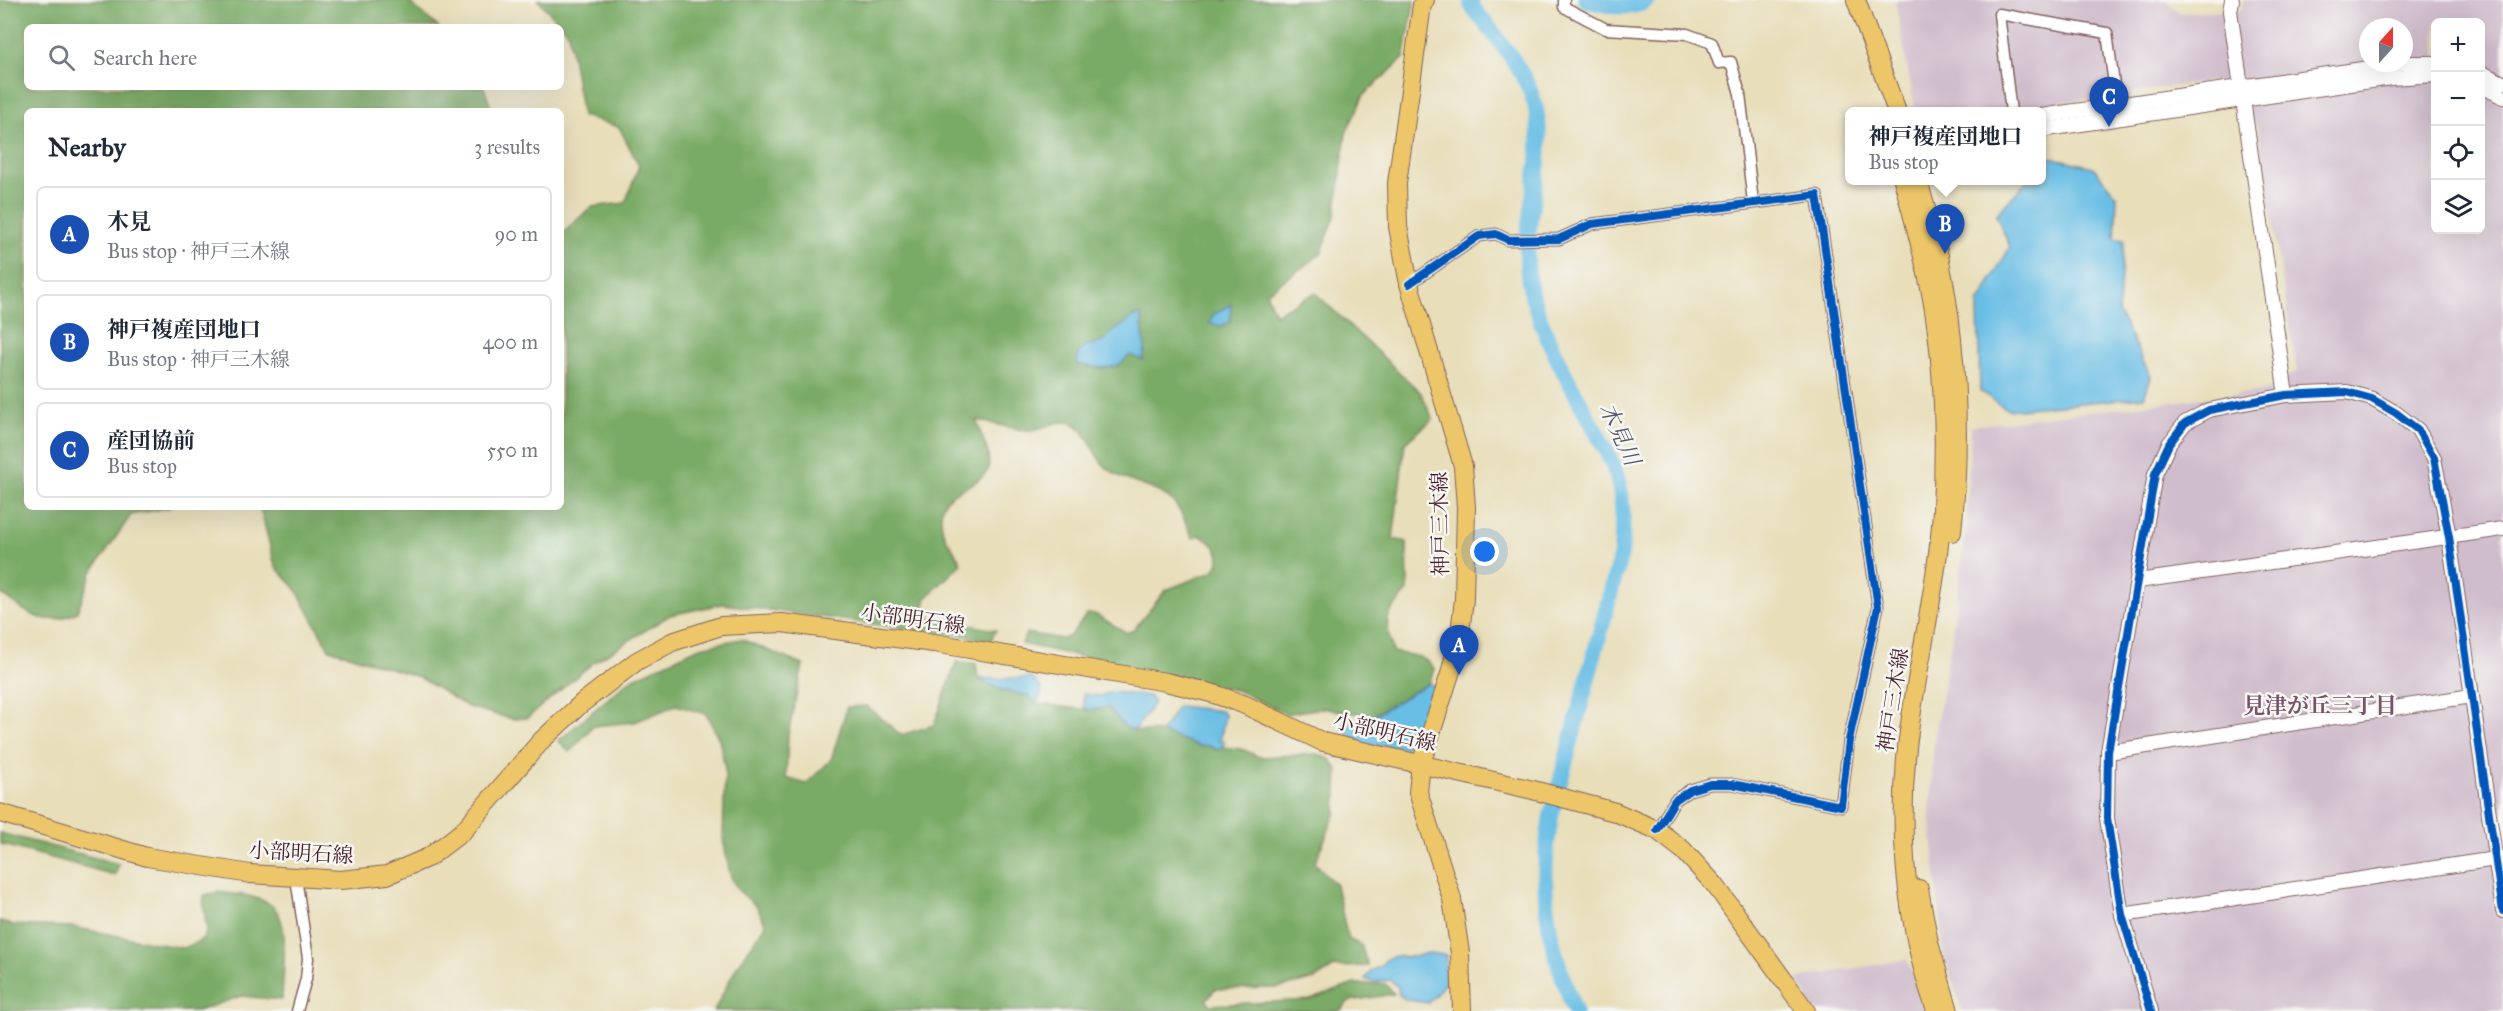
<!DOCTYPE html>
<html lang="en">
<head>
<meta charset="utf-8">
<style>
	:root { --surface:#fff; --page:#f2f2f3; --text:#1f2937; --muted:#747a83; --line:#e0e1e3; --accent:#d93025 }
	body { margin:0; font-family:"IM FELL Great Primer","Noto Serif JP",serif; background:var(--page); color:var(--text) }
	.controls { position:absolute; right:18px; top:18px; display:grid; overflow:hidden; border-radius:9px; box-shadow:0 6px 24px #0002 }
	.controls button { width:54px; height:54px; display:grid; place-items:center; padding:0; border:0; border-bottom:2px solid var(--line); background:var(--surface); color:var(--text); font:30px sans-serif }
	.compass { position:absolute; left:2359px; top:18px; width:54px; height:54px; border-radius:50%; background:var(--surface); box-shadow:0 6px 24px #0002; rotate:21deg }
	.you { position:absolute; left:1485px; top:552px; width:21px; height:21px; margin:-15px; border:4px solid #fff; border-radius:50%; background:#1a73e8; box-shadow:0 0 0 9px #1a73e833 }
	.badge { display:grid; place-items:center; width:39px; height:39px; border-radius:50%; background:var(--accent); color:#fff; font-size:20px; font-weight:700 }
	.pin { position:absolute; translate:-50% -50px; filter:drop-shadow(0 2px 3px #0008) }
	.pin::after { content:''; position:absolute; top:32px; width:21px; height:18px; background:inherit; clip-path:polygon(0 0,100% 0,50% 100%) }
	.popup { position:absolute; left:1845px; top:107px; width:201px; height:78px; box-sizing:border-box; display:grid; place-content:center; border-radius:9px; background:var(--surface); filter:drop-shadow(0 2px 4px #0005); font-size:20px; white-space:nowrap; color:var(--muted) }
	.popup b { font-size:22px; color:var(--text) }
	.popup::after { content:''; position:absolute; left:50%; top:100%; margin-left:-12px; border:12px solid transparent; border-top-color:var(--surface) }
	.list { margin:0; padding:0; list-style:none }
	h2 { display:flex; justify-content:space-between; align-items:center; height:78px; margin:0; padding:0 24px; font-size:26px }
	h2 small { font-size:20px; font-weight:400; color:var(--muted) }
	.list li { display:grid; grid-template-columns:39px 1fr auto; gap:18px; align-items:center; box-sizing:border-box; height:96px; margin:0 12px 12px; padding:0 12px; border:2px solid var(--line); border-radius:9px }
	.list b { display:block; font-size:22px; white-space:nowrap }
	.list p { margin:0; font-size:20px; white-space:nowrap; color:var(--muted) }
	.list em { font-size:20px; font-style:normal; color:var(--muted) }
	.icon { flex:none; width:33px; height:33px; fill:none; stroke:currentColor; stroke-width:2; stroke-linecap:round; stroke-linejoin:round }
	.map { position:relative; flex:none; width:2503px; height:1011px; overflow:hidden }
	.search { position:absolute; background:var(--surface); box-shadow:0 6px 24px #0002; left:24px; top:24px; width:540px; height:66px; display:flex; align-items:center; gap:15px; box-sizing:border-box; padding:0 21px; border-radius:9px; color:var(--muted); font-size:22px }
	.panel { position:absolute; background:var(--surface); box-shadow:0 6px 24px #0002; left:24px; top:108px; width:540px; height:402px; border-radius:9px }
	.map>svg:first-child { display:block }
</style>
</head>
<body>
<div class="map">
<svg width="2503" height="1011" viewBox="0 0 2503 1011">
	<rect width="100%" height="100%" fill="#f6f6f2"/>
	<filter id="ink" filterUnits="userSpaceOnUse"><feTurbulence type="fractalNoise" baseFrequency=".0167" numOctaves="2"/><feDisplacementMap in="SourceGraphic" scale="12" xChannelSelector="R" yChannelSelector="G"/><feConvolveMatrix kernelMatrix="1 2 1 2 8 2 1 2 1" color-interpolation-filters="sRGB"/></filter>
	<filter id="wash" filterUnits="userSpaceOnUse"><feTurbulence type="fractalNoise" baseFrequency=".008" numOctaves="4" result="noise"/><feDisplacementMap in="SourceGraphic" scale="24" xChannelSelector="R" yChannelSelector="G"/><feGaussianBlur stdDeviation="1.35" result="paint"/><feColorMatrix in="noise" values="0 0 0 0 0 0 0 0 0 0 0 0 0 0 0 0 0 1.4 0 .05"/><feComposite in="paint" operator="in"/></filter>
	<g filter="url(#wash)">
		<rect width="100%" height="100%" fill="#e8deba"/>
		<g fill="#d0bdcc" fill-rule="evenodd">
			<path d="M1895,0H2166L2180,13L2241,10L2244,0H2503V1011H1962L1944,956L1930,815L1934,741L1952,635L1966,530L1971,426L2263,391L2297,371L2257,126L2214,81L2000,111H1918L1915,109ZM2436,22H2480V230H2436ZM2368,27H2404V63H2368Z"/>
			<polygon points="1907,959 1925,1011 1814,1011 1797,979"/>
		</g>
		<g fill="#7aab66" stroke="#626548" stroke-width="1.5" fill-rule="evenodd">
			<path d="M0,0H407L438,27H27V87H484L492,111H27V507H171L131,515L92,572L77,612C43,630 27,612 0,593Z"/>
			<path d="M538,0H1415L1404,58L1364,95L1346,133L1335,216L1321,254L1266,293L1275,314L1315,293L1421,393L1433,419L1405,443L1393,539L1407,542L1408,591C1384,618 1384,618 1393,652C1409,655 1425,654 1434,669L1429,683L1373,716L1322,708L1286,714L1239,691L1022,644L1026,633L1063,639L1070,636L1087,614H1095L1127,633L1133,630L1166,590L1214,571C1226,555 1214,542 1199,535L1193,538C1187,527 1180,506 1169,498C1150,484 1121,483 1104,465C1092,454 1088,428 1071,423C1056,419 1045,429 1030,430C1012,430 994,423 976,420L988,453L989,468C975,495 931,484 943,531C946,543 958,552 961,564L925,599L924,613L936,621L958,623L996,630L991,640L723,604L670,615L594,662L527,718L512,719L468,707L419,677L329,649L296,589L275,566L260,507H561V235L591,207L625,203L639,166L619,127L582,116L568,32ZM1133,317L1142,359L1130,355C1114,369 1107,365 1087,367L1096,345C1101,343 1129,322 1133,317Z"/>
			<polygon points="741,639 803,665 788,734 786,778 806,784 831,760 847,707 866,706 901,735 934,725 957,661 976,664 978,679 1003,690 1029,696 1037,704 1090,710 1108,707 1124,726 1134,731 1161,732 1199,746 1210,746 1218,750 1220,747 1242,749 1259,757 1317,754 1330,759 1338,770 1336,812 1315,863 1336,885 1348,939 1361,945 1368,966 1334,967 1315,979 1279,988 1215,989 1206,1000 1211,1005 1310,1000 1354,984 1385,984 1394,994 1349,1001 1340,1011 714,1011 736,968 766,925 757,907 737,889 730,875 723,839 725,768 719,739 706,714 676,705 635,722 593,726 570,752 558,741 630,680 700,647"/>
			<polygon points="0,833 119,864 115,875 0,844"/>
			<path d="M218,892C236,894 257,895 272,906C292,920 282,977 282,1000L241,996L198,1011H0V921L12,925L72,927L182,948C222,938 200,922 204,895Z"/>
		</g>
		<g fill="#69bee5" stroke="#5a6e88" stroke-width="1.5">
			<polygon points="2049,157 2093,167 2117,196 2115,238 2124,240 2118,312 2151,377 2144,397 2008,410 1980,391 1978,304 2010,247 1996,215 2027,181 2041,180 2041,165"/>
			<polygon points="1231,304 1230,322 1221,326 1209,323 1214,314"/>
			<path d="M1141,315L1145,350L1143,360L1130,355C1126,358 1122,363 1118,365C1108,370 1087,367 1077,364L1078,354L1085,346L1103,342L1113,332L1133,317Z"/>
			<polygon points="1032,678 1042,689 1037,704 1029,696 1003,690 978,679"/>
			<polygon points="1429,683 1437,688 1420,730 1406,748 1388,748 1348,741 1347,727 1352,722 1373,716"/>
			<polygon points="1113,692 1149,696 1154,703 1134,731 1124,726 1108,707 1091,710 1084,708 1083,694 1100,696"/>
			<polygon points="1178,706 1221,711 1225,715 1220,740 1224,741 1223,748 1220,747 1218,750 1210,746 1199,746 1161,732"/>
			<path d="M1427,953L1446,955L1445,983L1429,1003L1407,1000L1399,995L1398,987L1390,980L1375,982L1365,979L1372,970L1381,966C1390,952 1398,957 1412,957C1417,957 1422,954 1427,953Z"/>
		</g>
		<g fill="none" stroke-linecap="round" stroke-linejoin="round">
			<g stroke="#69bee5" stroke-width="16">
				<path d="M1472,0L1471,5C1494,35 1525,68 1535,105C1551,167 1514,232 1532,295C1544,337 1566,377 1587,415C1596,432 1607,450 1614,468C1625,495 1623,525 1621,554L1551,816C1538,892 1547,940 1575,1011"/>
				<path d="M1586,0C1606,5 1629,12 1647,0"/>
			</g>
		</g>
	</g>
	<g filter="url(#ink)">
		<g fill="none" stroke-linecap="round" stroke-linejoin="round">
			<g stroke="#81625d" stroke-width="13">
				<g id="minor">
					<polyline points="1564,0 1564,7 1606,29 1687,34 1712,43 1719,63 1731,62 1740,94 1753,202"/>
					<polyline points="2011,112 1999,14 2107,33 2117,106"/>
					<polyline points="1409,284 1479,236 1496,234 1508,240 1559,239 1592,224 1817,195 1878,607 1849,740 1841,806 1732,784 1710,784 1690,790 1675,800 1657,830"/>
					<polyline points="296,878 308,958 306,979 297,1011"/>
				</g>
			</g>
			<g stroke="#81625d" stroke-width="16">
				<g id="tertiary">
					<polyline points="2232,0 2230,11 2286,395"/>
					<polyline points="2404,63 2436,63"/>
					<polyline points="2480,72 2503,83"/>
					<polyline points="2480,85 2503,97"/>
					<polyline points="2041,116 2403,63"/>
					<polyline points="2041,130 2391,78 2436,75"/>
					<polyline points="2138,581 2503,529"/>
					<polyline points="2108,752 2472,696"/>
					<polyline points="2122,915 2502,858"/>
					<polyline points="2151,1011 2122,915 2107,818 2108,752 2155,474 2169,444 2185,423 2209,410 2286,395 2347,392 2372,399 2396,413 2418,430 2434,458 2449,537 2503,911"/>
				</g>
			</g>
			<g stroke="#81625d" stroke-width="20">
				<g id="primary">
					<polyline points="1425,0 1422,5 1397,183 1398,227 1409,284 1463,466 1466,507 1464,599 1460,633 1450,674 1421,764 1418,792 1452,899 1460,953 1462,1011"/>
					<polyline points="1856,0 1897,112"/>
					<path d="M1903,180C1914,221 1926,262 1933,304C1945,377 1946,451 1941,525C1935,600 1915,673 1907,748C1898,838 1906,926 1936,1011"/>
					<path d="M1918,180C1925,206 1933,231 1939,256C1958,347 1961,440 1952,532"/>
					<polyline points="0,813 147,857 250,874 341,880 387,875 429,857 462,832 542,740 582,703 637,661 672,642 721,626 782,623 934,643 1166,682 1211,693 1243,704 1323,742 1533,790 1615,812 1657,830 1683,850 1715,885 1806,1011"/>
					<polyline points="1919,889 1929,943 1949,1011"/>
				</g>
			</g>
			<use href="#minor" stroke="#fff" stroke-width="10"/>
			<use href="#tertiary" stroke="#fff" stroke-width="14"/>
			<use href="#primary" stroke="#ecc669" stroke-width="18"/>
			<g stroke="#f6f6f2" stroke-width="11">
				<g id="cycleway">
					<polyline points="1409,284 1479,236 1496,234 1508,240 1559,239 1592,224 1817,195 1878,607 1849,740 1841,806 1732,784 1710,784 1690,790 1675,800 1657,830"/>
					<polyline points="2151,1011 2122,915 2107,818 2108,752 2155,474 2169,444 2185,423 2209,410 2286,395 2347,392 2372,399 2396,413 2418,430 2434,458 2449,537 2503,911"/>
				</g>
			</g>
			<use href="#cycleway" stroke="#0057b8" stroke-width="8"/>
		</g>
	</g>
	<g text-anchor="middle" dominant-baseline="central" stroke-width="5" stroke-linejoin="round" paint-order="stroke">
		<g font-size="21" fill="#4a1f2b" stroke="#f6f6f2">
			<text transform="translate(1440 524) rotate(-91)">神戸三木線</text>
			<text transform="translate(913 619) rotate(8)">小部明石線</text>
			<text transform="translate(1893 700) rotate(-81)">神戸三木線</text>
			<text transform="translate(1385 732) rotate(13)">小部明石線</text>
			<text transform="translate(301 853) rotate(3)">小部明石線</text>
		</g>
		<g font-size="22" font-style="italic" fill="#55576c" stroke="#f6f6f2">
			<text transform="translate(1620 434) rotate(65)">木見川</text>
		</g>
		<g font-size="22" font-weight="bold" fill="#795169" stroke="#f6f6f2">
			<text x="2320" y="705">見津が丘三丁目</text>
		</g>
	</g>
</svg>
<div class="controls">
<button>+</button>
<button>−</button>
<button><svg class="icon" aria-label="locate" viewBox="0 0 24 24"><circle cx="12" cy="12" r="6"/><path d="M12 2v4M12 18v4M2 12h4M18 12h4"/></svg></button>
<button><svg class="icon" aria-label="layers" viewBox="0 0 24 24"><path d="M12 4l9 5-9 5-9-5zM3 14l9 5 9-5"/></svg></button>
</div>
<svg class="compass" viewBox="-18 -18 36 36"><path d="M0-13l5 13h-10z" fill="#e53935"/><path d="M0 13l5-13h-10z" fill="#747a83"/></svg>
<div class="you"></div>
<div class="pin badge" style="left:1459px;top:675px;background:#1a4fb4">A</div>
<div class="pin badge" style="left:1945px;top:254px;background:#1a4fb4">B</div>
<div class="popup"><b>神戸複産団地口</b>Bus stop</div>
<div class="pin badge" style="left:2109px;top:127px;background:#1a4fb4">C</div>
<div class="search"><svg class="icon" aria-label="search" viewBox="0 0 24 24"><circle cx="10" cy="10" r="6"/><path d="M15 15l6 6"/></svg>Search here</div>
<section class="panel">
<h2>Nearby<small>3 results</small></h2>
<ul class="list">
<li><span class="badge" style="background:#1a4fb4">A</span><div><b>木見</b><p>Bus stop · 神戸三木線</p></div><em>90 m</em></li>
<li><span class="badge" style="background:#1a4fb4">B</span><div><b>神戸複産団地口</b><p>Bus stop · 神戸三木線</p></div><em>400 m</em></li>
<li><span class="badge" style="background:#1a4fb4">C</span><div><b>産団協前</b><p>Bus stop</p></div><em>550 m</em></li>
</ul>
</section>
</div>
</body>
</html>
